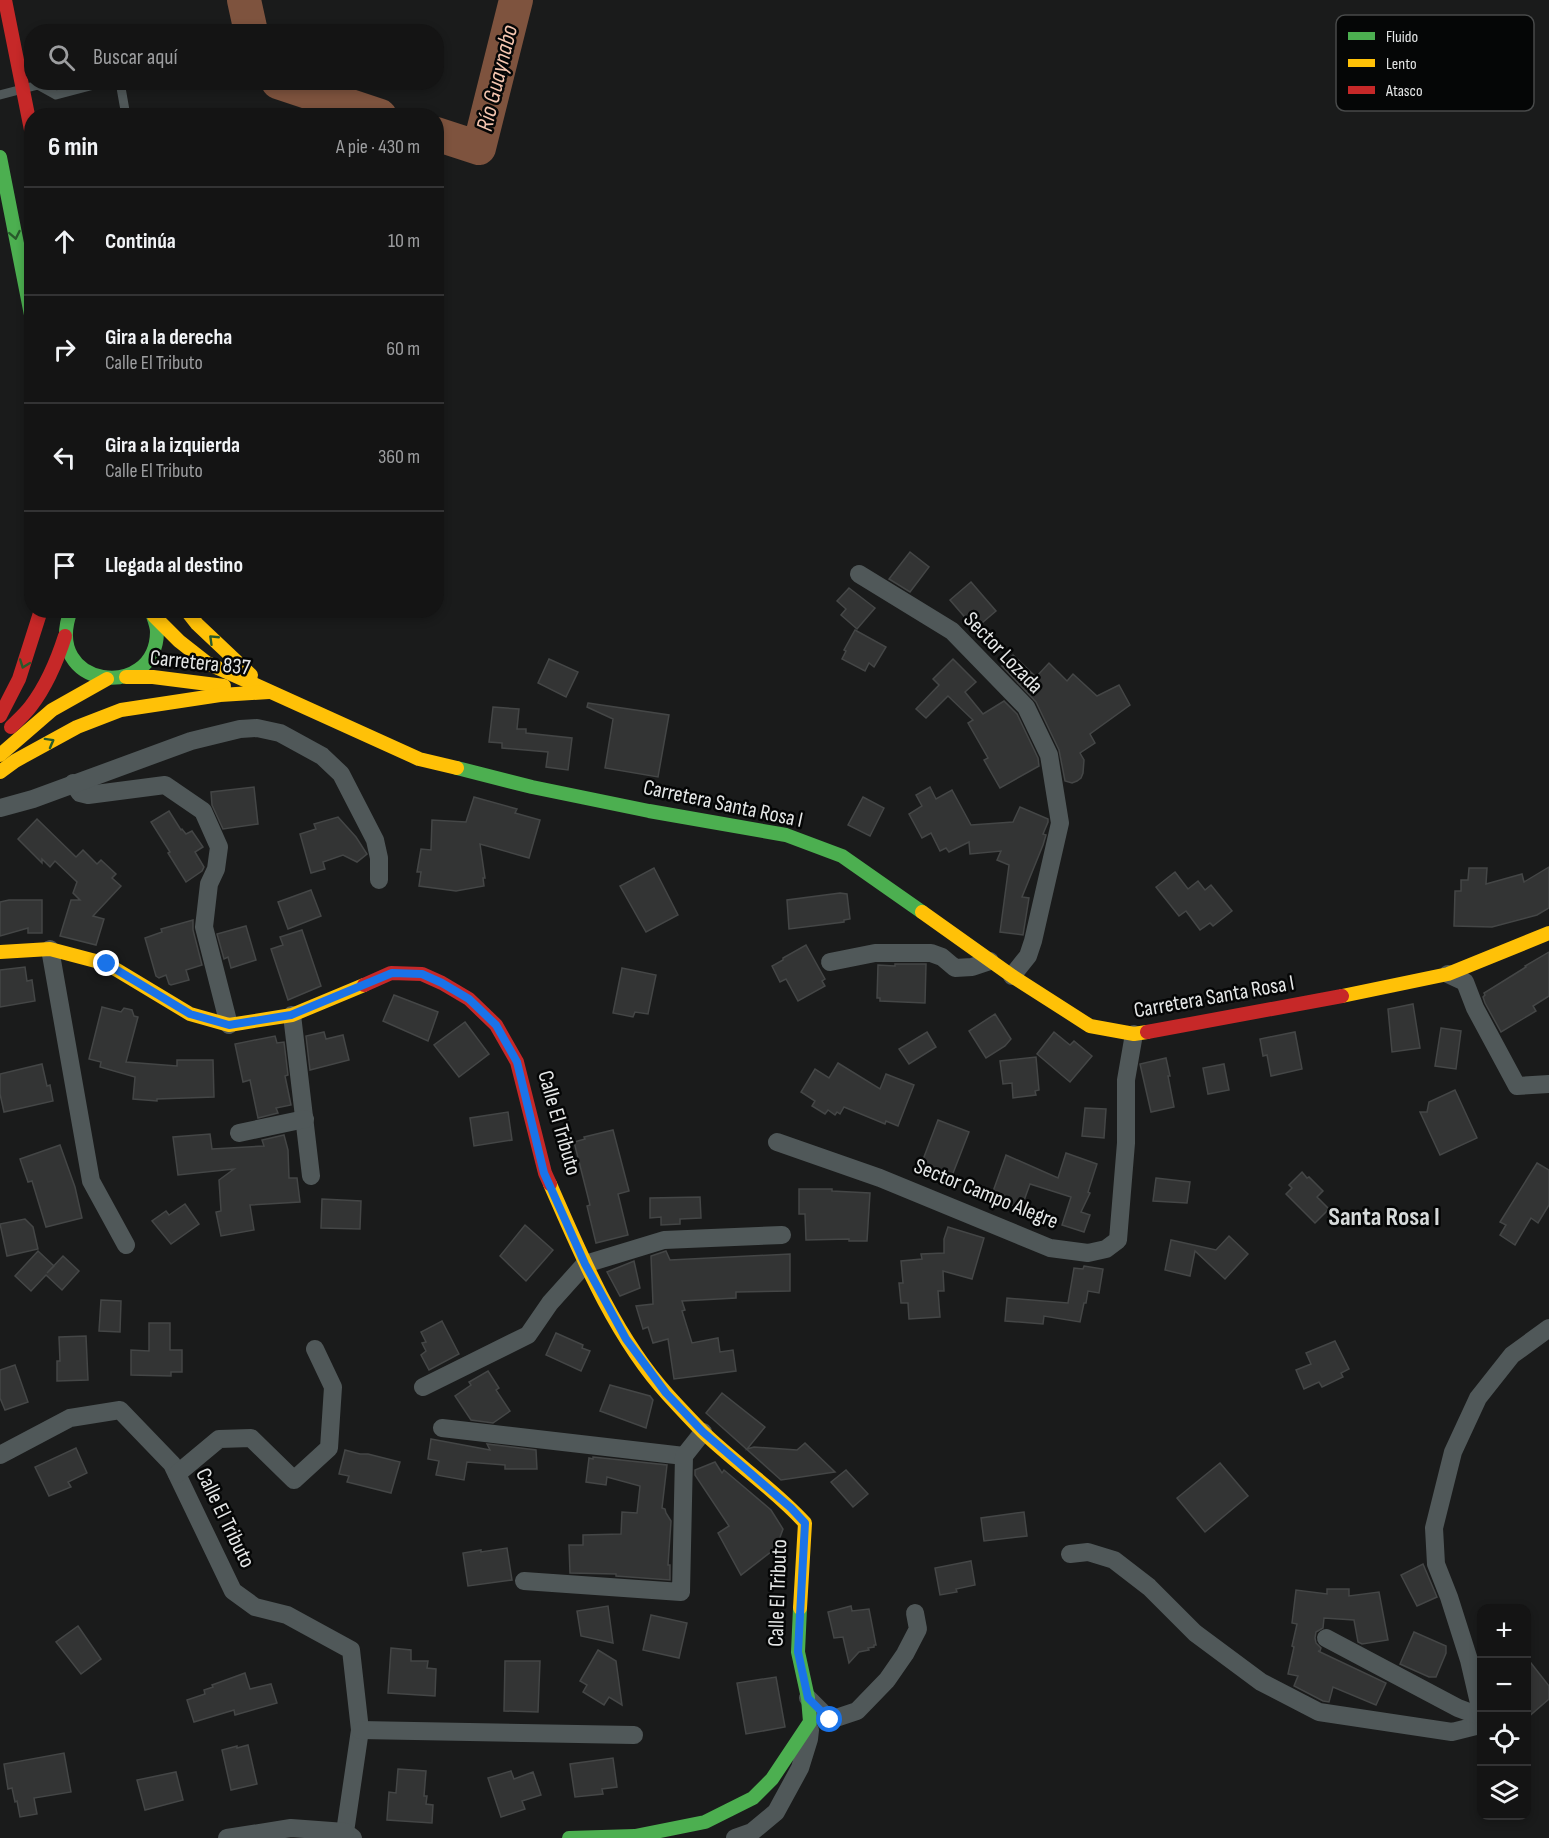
<!DOCTYPE html>
<html lang="es">
<head>
<meta charset="utf-8">
<style>
	:root { --surface:#141414; --page:#1d1d1d; --text:#f1f3f6; --muted:#9d9ea0; --line:#333334 }
	body { margin:0; font-family:"Sofia Sans Condensed",sans-serif; background:var(--page); color:var(--text) }
	.controls { position:absolute; right:18px; bottom:18px; display:grid; overflow:hidden; border-radius:12px; box-shadow:0 3px 9px #0003 }
	.controls button { width:54px; height:54px; display:grid; place-items:center; padding:0; border:0; border-bottom:2px solid var(--line); background:var(--surface); color:var(--text); font:30px sans-serif }
	.stop { position:absolute; width:18px; height:18px; margin:-14px; border:4px solid #1a73e8; border-radius:50%; background:#fff }
	.stop.end { background:#1a73e8; border-color:#fff; box-shadow:0 2px 6px #0008 }
	.list { margin:0; padding:0; list-style:none }
	h2 { display:flex; justify-content:space-between; align-items:center; height:78px; margin:0; padding:0 24px; font-size:26px }
	h2 small { font-size:20px; font-weight:400; color:var(--muted) }
	.list li { display:grid; grid-template-columns:39px 1fr auto; gap:18px; align-items:center; box-sizing:border-box; height:108px; padding:0 24px; border-top:2px solid var(--line) }
	.list b { display:block; font-size:22px; white-space:nowrap }
	.list p { margin:0; font-size:20px; white-space:nowrap; color:var(--muted) }
	.list em { font-size:20px; font-style:normal; color:var(--muted) }
	.icon { flex:none; width:33px; height:33px; fill:none; stroke:currentColor; stroke-width:2; stroke-linecap:round; stroke-linejoin:round }
	.map { position:relative; flex:none; width:1549px; height:1838px; overflow:hidden }
	.search { position:absolute; background:var(--surface); box-shadow:0 3px 9px #0003; left:24px; top:24px; width:420px; height:66px; display:flex; align-items:center; gap:15px; box-sizing:border-box; padding:0 21px; border-radius:24px; color:var(--muted); font-size:22px }
	.panel { position:absolute; background:var(--surface); box-shadow:0 3px 9px #0003; left:24px; top:108px; width:420px; height:510px; border-radius:24px }
	.map>svg:first-child { display:block }
</style>
</head>
<body>
<div class="map">
<svg width="1549" height="1838" viewBox="0 0 1549 1838">
	<rect width="100%" height="100%" fill="#1a1b1b"/>
	<g fill="none" stroke-linecap="round" stroke-linejoin="round">
		<g stroke="#7e533e" stroke-width="34">
			<polyline points="244,0 251,32"/>
			<polyline points="278,82 380,116"/>
			<polyline points="436,134 479,148 516,0"/>
		</g>
	</g>
	<g fill="#333434" stroke="#444646" stroke-width="1.5">
		<polygon points="910,552 929,567 910,592 889,579"/>
		<polygon points="971,582 996,611 975,629 950,600"/>
		<polygon points="849,588 875,608 857,629 841,615 846,609 837,601"/>
		<polygon points="855,630 886,647 874,667 869,663 865,671 842,659 846,651 844,650"/>
		<polygon points="1013,655 1036,677 1049,663 1067,681 1073,674 1097,696 1119,685 1130,705 1090,734 1095,743 1080,753 1084,760 1083,773 1081,778 1077,781 1072,783 1065,781 1059,750 1036,702 1002,666"/>
		<polygon points="549,659 578,672 566,697 538,683"/>
		<polygon points="953,659 976,682 965,692 983,714 1004,701 1017,714 1038,758 1039,766 1000,788 984,760 988,758 968,723 973,720 948,696 926,718 916,709 939,685 933,679"/>
		<polygon points="588,703 669,715 658,777 605,768 613,719 587,707"/>
		<polygon points="493,707 519,709 517,729 526,729 526,733 572,738 568,770 546,767 548,752 502,748 502,743 489,742"/>
		<polygon points="254,787 258,824 223,829 212,805 211,792"/>
		<polygon points="930,787 936,799 952,790 971,825 1013,822 1020,807 1048,819 1048,822 1043,834 1046,835 1043,845 1022,897 1029,898 1023,935 1000,932 1009,865 997,860 1001,851 970,854 969,842 949,852 946,848 940,851 931,833 922,838 909,814 922,806 916,795"/>
		<polygon points="474,797 517,809 515,813 540,820 529,858 480,844 485,878 483,878 484,886 456,891 419,886 421,872 417,872 421,849 431,850 432,820 466,822"/>
		<polygon points="863,797 884,808 870,836 848,825"/>
		<polygon points="169,811 181,830 182,829 186,834 192,831 203,847 195,852 204,867 202,871 186,882 168,853 170,852 151,822"/>
		<polygon points="338,817 356,837 367,854 357,862 343,855 323,862 325,869 311,873 300,834 316,829 314,824"/>
		<polygon points="37,819 76,857 83,850 97,864 101,860 116,874 112,878 121,886 93,916 104,919 96,945 60,936 71,900 80,900 73,893 77,882 55,861 50,867 42,859 42,863 18,839"/>
		<polygon points="1549,867 1549,908 1537,915 1492,927 1454,926 1455,891 1461,891 1461,880 1468,880 1469,868 1487,868 1486,884 1522,874 1524,882"/>
		<polygon points="654,868 678,915 646,932 620,886"/>
		<polygon points="1175,872 1188,889 1198,881 1205,890 1211,885 1232,911 1213,926 1210,923 1200,930 1186,911 1179,916 1156,887"/>
		<polygon points="311,890 321,916 288,929 278,902"/>
		<polygon points="840,893 847,894 850,919 844,920 844,922 789,929 787,900"/>
		<polygon points="9,900 42,900 42,933 28,933 28,928 0,936 0,902"/>
		<polygon points="193,920 193,930 202,965 186,970 189,980 171,985 169,984 166,975 159,978 156,976 145,938 162,932 161,929"/>
		<polygon points="246,926 256,960 231,968 228,957 224,959 217,934"/>
		<polygon points="302,930 321,986 288,1000 271,949 283,945 280,937"/>
		<polygon points="806,945 825,979 822,981 825,986 798,1001 786,979 780,982 772,966 783,960 783,958"/>
		<polygon points="1549,952 1549,996 1533,1006 1536,1011 1501,1032 1485,1003 1483,997 1485,995 1484,993 1526,967 1525,966"/>
		<polygon points="895,964 926,964 925,1003 880,1001 880,998 877,998 878,965 895,966"/>
		<polygon points="25,967 27,981 32,980 35,1001 0,1007 0,970"/>
		<polygon points="622,968 656,975 648,1014 635,1012 633,1017 613,1013"/>
		<polygon points="394,995 438,1012 428,1041 383,1021"/>
		<polygon points="1413,1004 1420,1048 1392,1052 1388,1009"/>
		<polygon points="102,1007 121,1012 124,1008 132,1010 134,1016 138,1017 126,1062 177,1066 177,1060 213,1060 214,1097 157,1099 157,1101 133,1099 135,1077 100,1067 101,1062 89,1059"/>
		<polygon points="995,1014 1011,1039 1005,1046 986,1058 969,1031"/>
		<polygon points="465,1022 489,1054 459,1077 434,1045"/>
		<polygon points="1441,1028 1461,1031 1456,1069 1435,1066"/>
		<polygon points="324,1032 326,1039 343,1035 349,1060 310,1070 306,1036"/>
		<polygon points="927,1032 936,1047 909,1064 899,1049"/>
		<polygon points="1054,1032 1070,1045 1074,1041 1092,1056 1070,1082 1037,1054"/>
		<polygon points="1295,1032 1302,1069 1271,1076 1267,1055 1263,1056 1260,1039"/>
		<polygon points="275,1036 277,1043 284,1042 288,1075 285,1076 291,1105 276,1108 278,1113 258,1118 250,1080 243,1082 235,1044"/>
		<polygon points="1036,1057 1039,1090 1035,1091 1036,1095 1013,1098 1012,1083 1003,1084 1000,1061"/>
		<polygon points="1166,1058 1170,1076 1168,1076 1174,1107 1151,1112 1140,1064"/>
		<polygon points="838,1063 880,1089 886,1074 914,1085 898,1126 886,1121 885,1124 844,1107 840,1114 837,1112 835,1115 828,1110 825,1114 812,1106 815,1101 801,1092 815,1069 829,1078"/>
		<polygon points="42,1064 47,1086 50,1085 53,1101 4,1112 0,1094 0,1074"/>
		<polygon points="1224,1064 1229,1090 1208,1094 1203,1068"/>
		<polygon points="1455,1090 1477,1138 1440,1155 1420,1112 1427,1112 1429,1102"/>
		<polygon points="1085,1108 1106,1109 1104,1138 1082,1136"/>
		<polygon points="508,1112 512,1140 474,1146 470,1118"/>
		<polygon points="938,1120 969,1132 950,1181 919,1170"/>
		<polygon points="613,1130 629,1191 618,1194 628,1235 596,1243 587,1206 590,1205 574,1142 585,1139 584,1137"/>
		<polygon points="210,1134 212,1149 264,1146 262,1140 284,1135 288,1150 289,1178 297,1178 300,1202 250,1205 254,1230 221,1236 216,1212 221,1211 219,1180 234,1169 178,1175 173,1137"/>
		<polygon points="60,1145 75,1187 82,1218 46,1227 32,1181 28,1182 20,1159"/>
		<polygon points="1066,1153 1097,1164 1088,1192 1090,1193 1081,1212 1090,1215 1084,1232 1062,1225 1071,1197 1030,1184 1021,1209 991,1197 1006,1155 1058,1178"/>
		<polygon points="1537,1163 1549,1170 1549,1205 1538,1223 1531,1218 1515,1245 1500,1235 1506,1225 1500,1222"/>
		<polygon points="1302,1172 1307,1178 1309,1177 1323,1191 1317,1197 1329,1209 1315,1223 1286,1194 1292,1188 1289,1185"/>
		<polygon points="1156,1178 1190,1182 1187,1203 1153,1201"/>
		<polygon points="799,1189 832,1189 832,1191 870,1193 867,1241 849,1241 849,1239 806,1240 805,1214 799,1214"/>
		<polygon points="700,1197 701,1218 680,1219 680,1224 661,1225 661,1217 650,1218 650,1198"/>
		<polygon points="322,1199 361,1201 360,1229 321,1228"/>
		<polygon points="185,1204 199,1224 171,1244 152,1221 166,1211 169,1215"/>
		<polygon points="25,1219 33,1227 38,1249 7,1256 0,1224"/>
		<polygon points="525,1225 553,1250 526,1281 500,1256"/>
		<polygon points="948,1227 984,1238 972,1279 943,1271 944,1291 938,1291 940,1317 909,1319 908,1303 901,1303 899,1283 903,1283 901,1261 922,1259 921,1254 944,1253 944,1239"/>
		<polygon points="1229,1236 1248,1254 1225,1279 1195,1251 1190,1276 1165,1270 1171,1240 1216,1250"/>
		<polygon points="38,1251 54,1266 47,1273 63,1256 79,1271 62,1290 46,1275 31,1291 15,1276"/>
		<polygon points="666,1251 670,1260 790,1254 790,1291 736,1292 736,1298 682,1301 685,1310 682,1311 692,1343 718,1338 720,1352 733,1350 736,1371 674,1379 668,1339 653,1343 648,1327 643,1329 636,1306 653,1304 651,1256"/>
		<polygon points="634,1261 640,1288 620,1296 607,1272"/>
		<polygon points="1084,1266 1103,1269 1099,1293 1088,1291 1086,1303 1084,1303 1080,1322 1044,1316 1043,1324 1005,1321 1007,1298 1068,1303 1074,1268 1083,1269"/>
		<polygon points="101,1300 121,1301 120,1332 99,1331"/>
		<polygon points="442,1321 459,1354 429,1370 421,1355 426,1351 422,1343 426,1342 421,1332"/>
		<polygon points="149,1323 170,1323 170,1350 182,1350 182,1372 171,1372 171,1376 131,1375 131,1350 149,1351"/>
		<polygon points="556,1333 583,1345 582,1348 590,1351 581,1371 546,1355"/>
		<polygon points="86,1336 88,1380 57,1381 57,1361 60,1361 59,1337"/>
		<polygon points="1335,1341 1349,1369 1341,1373 1343,1377 1322,1387 1319,1382 1304,1389 1296,1370 1311,1364 1306,1353"/>
		<polygon points="15,1365 28,1402 5,1410 0,1398 0,1370"/>
		<polygon points="488,1371 499,1388 496,1390 510,1411 493,1423 471,1420 455,1396 471,1385 469,1382"/>
		<polygon points="610,1385 650,1396 653,1400 646,1428 600,1411"/>
		<polygon points="722,1393 765,1427 747,1449 754,1447 797,1450 805,1443 835,1472 781,1480 706,1413"/>
		<polygon points="431,1439 490,1450 487,1444 536,1450 537,1469 505,1469 505,1465 467,1462 464,1480 436,1475 439,1461 428,1459"/>
		<polygon points="76,1448 87,1473 68,1482 71,1487 49,1496 35,1467"/>
		<polygon points="345,1450 360,1454 368,1454 400,1462 391,1493 347,1482 349,1476 339,1474"/>
		<polygon points="593,1457 667,1465 662,1508 665,1509 666,1513 671,1521 668,1565 670,1565 670,1580 616,1576 616,1574 570,1573 569,1545 583,1545 583,1535 621,1534 622,1512 637,1513 640,1486 607,1477 606,1485 586,1482 589,1458 593,1459"/>
		<polygon points="715,1462 722,1473 724,1470 771,1510 783,1529 776,1548 741,1575 718,1533 729,1526 695,1475 695,1470"/>
		<polygon points="1220,1463 1248,1496 1205,1532 1177,1498"/>
		<polygon points="846,1470 868,1494 853,1507 831,1482"/>
		<polygon points="1024,1512 1027,1536 984,1541 981,1518"/>
		<polygon points="507,1548 512,1580 468,1586 463,1553 481,1550 481,1552"/>
		<polygon points="971,1561 975,1585 956,1589 957,1592 940,1595 935,1568"/>
		<polygon points="1423,1564 1437,1597 1417,1606 1401,1575"/>
		<polygon points="1327,1589 1349,1589 1349,1596 1379,1592 1388,1640 1362,1644 1358,1642 1354,1620 1324,1618 1323,1628 1316,1632 1315,1638 1316,1643 1321,1648 1320,1651 1318,1651 1386,1683 1376,1705 1333,1687 1329,1702 1323,1701 1294,1686 1298,1676 1288,1674 1294,1647 1292,1646 1297,1624 1292,1623 1296,1590 1327,1594"/>
		<polygon points="608,1606 613,1643 581,1636 577,1611"/>
		<polygon points="851,1606 852,1611 869,1609 876,1645 874,1645 874,1647 868,1648 869,1650 859,1652 849,1663 843,1637 834,1638 828,1612"/>
		<polygon points="651,1615 687,1623 679,1658 643,1650"/>
		<polygon points="78,1626 101,1659 81,1674 56,1642"/>
		<polygon points="1414,1632 1446,1646 1446,1653 1436,1677 1429,1677 1400,1664"/>
		<polygon points="391,1648 411,1650 411,1661 428,1661 427,1668 436,1669 435,1696 388,1693"/>
		<polygon points="598,1650 616,1661 622,1705 609,1697 604,1705 583,1692 587,1685 580,1681"/>
		<polygon points="1527,1658 1549,1686 1549,1699 1527,1718"/>
		<polygon points="505,1661 540,1661 538,1712 504,1711"/>
		<polygon points="245,1673 250,1689 271,1684 277,1703 235,1715 234,1710 194,1722 187,1700 205,1694 204,1690 213,1687 212,1685"/>
		<polygon points="776,1677 785,1727 746,1734 737,1683"/>
		<polygon points="248,1745 257,1784 231,1790 222,1750 237,1746 237,1748"/>
		<polygon points="64,1753 71,1792 34,1798 37,1814 20,1817 17,1801 15,1802 12,1788 8,1789 4,1764"/>
		<polygon points="613,1758 617,1787 602,1789 603,1794 575,1797 570,1764"/>
		<polygon points="398,1769 426,1771 424,1796 427,1796 426,1804 433,1805 432,1823 387,1820 389,1792 396,1793"/>
		<polygon points="511,1771 514,1779 533,1772 541,1795 522,1801 525,1809 501,1817 488,1778"/>
		<polygon points="176,1772 183,1800 145,1810 137,1780"/>
	</g>
	<g fill="none" stroke-linecap="round" stroke-linejoin="round">
		<g stroke="#505859" stroke-width="9">
			<polyline points="120,82 126,116"/>
			<polyline points="0,95 38,85 56,95 94,85 96,82"/>
		</g>
		<g stroke="#505859" stroke-width="18">
			<polyline points="859,574 952,631 1026,707 1049,755 1060,823 1033,941 1028,956 1012,976"/>
			<polyline points="73,783 80,793 88,795 165,785 203,811 219,847 216,869 209,884 204,927 229,1025"/>
			<polyline points="0,808 33,799 191,741 240,729 257,728 280,733 291,739 322,756 341,774 375,840 379,858 379,880"/>
			<polyline points="50,949 91,1181 126,1245"/>
			<polyline points="830,962 875,953 931,953 942,957 955,968 972,967 990,961"/>
			<polyline points="1448,974 1465,982 1475,1008 1517,1086 1549,1084"/>
			<polyline points="292,1015 311,1176"/>
			<polyline points="239,1133 305,1119"/>
			<polyline points="777,1142 880,1178 1050,1248 1088,1253 1106,1249 1118,1240 1126,1143 1126,1080 1134,1034"/>
			<polyline points="423,1387 528,1335 550,1303 585,1264 664,1240 782,1235"/>
			<polyline points="442,1428 684,1456"/>
			<polyline points="0,1455 70,1418 120,1410 172,1464 233,1591 255,1607 287,1615 351,1650 360,1730 345,1832 353,1838"/>
			<polyline points="177,1474 219,1439 251,1438 294,1480 329,1448 333,1387 315,1349"/>
			<polyline points="1070,1554 1088,1552 1114,1560 1149,1587 1195,1633 1261,1682 1319,1712 1452,1732 1476,1726 1482,1718"/>
			<polyline points="524,1581 681,1592 684,1456 703,1432"/>
			<polyline points="1326,1638 1458,1708 1482,1717"/>
			<polyline points="808,1698 830,1720 857,1711 887,1680 905,1654 918,1629 915,1613"/>
			<polyline points="1482,1716 1469,1660 1449,1597 1436,1564 1434,1528 1453,1452 1478,1398 1512,1355 1549,1328"/>
			<polyline points="360,1730 634,1735"/>
			<polyline points="227,1838 291,1828 345,1832"/>
			<polyline points="735,1838 752,1832 776,1812 800,1768 809,1739 810,1730"/>
		</g>
		<g stroke="#4caf50" stroke-width="14">
			<polyline points="0,157 32,320"/>
			<path d="M71,610C41,689 156,702 157,632C157,625 153,617 151,610"/>
			<polyline points="457,768 532,787 649,811 786,835 842,856 922,912"/>
			<polyline points="569,1838 635,1836 705,1822 753,1798 772,1779 810,1722 808,1698 798,1652 800,1608"/>
		</g>
		<g stroke="#ffc107" stroke-width="14">
			<polyline points="186,610 197,624 251,675"/>
			<polyline points="154,616 179,641 207,663 419,759 457,768"/>
			<polyline points="126,677 153,677 224,686"/>
			<polyline points="0,755 52,710 107,679"/>
			<polyline points="0,772 15,761 77,727 121,710 220,695 269,692"/>
			<polyline points="922,912 1012,976 1090,1026 1134,1034 1147,1032"/>
			<polyline points="0,952 50,949 107,964 190,1014 229,1025 292,1015 364,985"/>
			<polyline points="1342,996 1448,974 1549,933"/>
			<path d="M550,1184C581,1255 615,1337 668,1395C679,1407 691,1420 703,1432C735,1463 774,1489 805,1523L800,1608"/>
		</g>
		<g stroke="#c62828" stroke-width="14">
			<polyline points="5,0 32,135"/>
			<polyline points="0,716 19,679 41,610"/>
			<path d="M11,727C18,720 25,714 31,706C47,685 57,661 65,636"/>
			<polyline points="364,985 391,973 422,974 442,983 469,999 496,1025 517,1062 545,1173 550,1184"/>
			<polyline points="1147,1032 1342,996"/>
		</g>
	</g>
	<defs><path id="oneway-chevron" d="M-2-3.5L2.5 0L-2 3.5" fill="none" stroke-width="1.6" stroke-linecap="round" stroke-linejoin="round" transform="scale(1.5)"/></defs>
	<g stroke="#285a2b">
		<use href="#oneway-chevron" transform="translate(15 235) rotate(79)"/>
		<use href="#oneway-chevron" transform="translate(213 639) rotate(-136)"/>
		<use href="#oneway-chevron" transform="translate(24 664) rotate(110)"/>
		<use href="#oneway-chevron" transform="translate(50 742) rotate(-29)"/>
	</g>
	<g fill="none" stroke-linecap="round" stroke-linejoin="round">
		<polyline stroke="#1a73e8" stroke-width="8" points="107,964 190,1014 229,1025 291,1015 392,973 422,974 442,983 469,999 496,1025 517,1062 544,1173 585,1264 626,1339 666,1393 703,1432 791,1508 805,1523 798,1652 808,1698 830,1720"/>
	</g>
	<g text-anchor="middle" dominant-baseline="central" stroke-width="5" stroke-linejoin="round" paint-order="stroke">
		<g font-size="22" fill="#e5e7e7" stroke="#050606">
			<text transform="translate(1003 653) rotate(46)">Sector Lozada</text>
			<text transform="translate(200 663) rotate(6)">Carretera 837</text>
			<text transform="translate(723 804) rotate(12)">Carretera Santa Rosa I</text>
			<text transform="translate(1214 997) rotate(-10)">Carretera Santa Rosa I</text>
			<text transform="translate(559 1123) rotate(74)">Calle El Tributo</text>
			<text transform="translate(986 1194) rotate(22)">Sector Campo Alegre</text>
			<text transform="translate(225 1518) rotate(64)">Calle El Tributo</text>
			<text transform="translate(778 1593) rotate(-88)">Calle El Tributo</text>
		</g>
		<g font-size="24" font-style="italic" fill="#f5c6b0" stroke="#050606">
			<text transform="translate(497 78) rotate(-76)">Río Guaynabo</text>
		</g>
		<g font-size="26" font-weight="bold" fill="#d5d9d9" stroke="#050606">
			<text x="1384" y="1217">Santa Rosa I</text>
		</g>
	</g>
	<rect x="1336" y="15" width="198" height="96" rx="9" fill="#050606" stroke="#484a4a" stroke-width="1.5"/>
	<rect x="1348" y="32" width="27" height="8" fill="#4caf50"/>
	<rect x="1348" y="59" width="27" height="8" fill="#ffc107"/>
	<rect x="1348" y="86" width="27" height="8" fill="#c62828"/>
	<g font-size="16" fill="#e5e7e7">
		<text x="1386" y="42">Fluido</text>
		<text x="1386" y="69">Lento</text>
		<text x="1386" y="96">Atasco</text>
	</g>
</svg>
<div class="controls">
<button>+</button>
<button>−</button>
<button><svg class="icon" aria-label="locate" viewBox="0 0 24 24"><circle cx="12" cy="12" r="6"/><path d="M12 2v4M12 18v4M2 12h4M18 12h4"/></svg></button>
<button><svg class="icon" aria-label="layers" viewBox="0 0 24 24"><path d="M12 4l9 5-9 5-9-5zM3 14l9 5 9-5"/></svg></button>
</div>
<div class="stop" style="left:830px;top:1720px"></div>
<div class="stop end" style="left:107px;top:964px"></div>
<div class="search"><svg class="icon" aria-label="search" viewBox="0 0 24 24"><circle cx="10" cy="10" r="6"/><path d="M15 15l6 6"/></svg>Buscar aquí</div>
<section class="panel">
<h2>6 min<small>A pie · 430 m</small></h2>
<ul class="list">
<li><svg class="icon" aria-label="ahead" viewBox="0 0 24 24"><path d="M12 20V5M6 11l6-6 6 6"/></svg><div><b>Continúa</b></div><em>10 m</em></li>
<li><svg class="icon" aria-label="right" viewBox="0 0 24 24"><path d="M7 20v-9h11M14 6l5 5-5 5"/></svg><div><b>Gira a la derecha</b><p>Calle El Tributo</p></div><em>60 m</em></li>
<li><svg class="icon" aria-label="left" viewBox="0 0 24 24"><path d="M17 20v-9H6M10 6l-5 5 5 5"/></svg><div><b>Gira a la izquierda</b><p>Calle El Tributo</p></div><em>360 m</em></li>
<li><svg class="icon" aria-label="arrive" viewBox="0 0 24 24"><path d="M6 21V4h12l-3 4 3 4H6"/></svg><div><b>Llegada al destino</b></div></li>
</ul>
</section>
</div>
</body>
</html>
